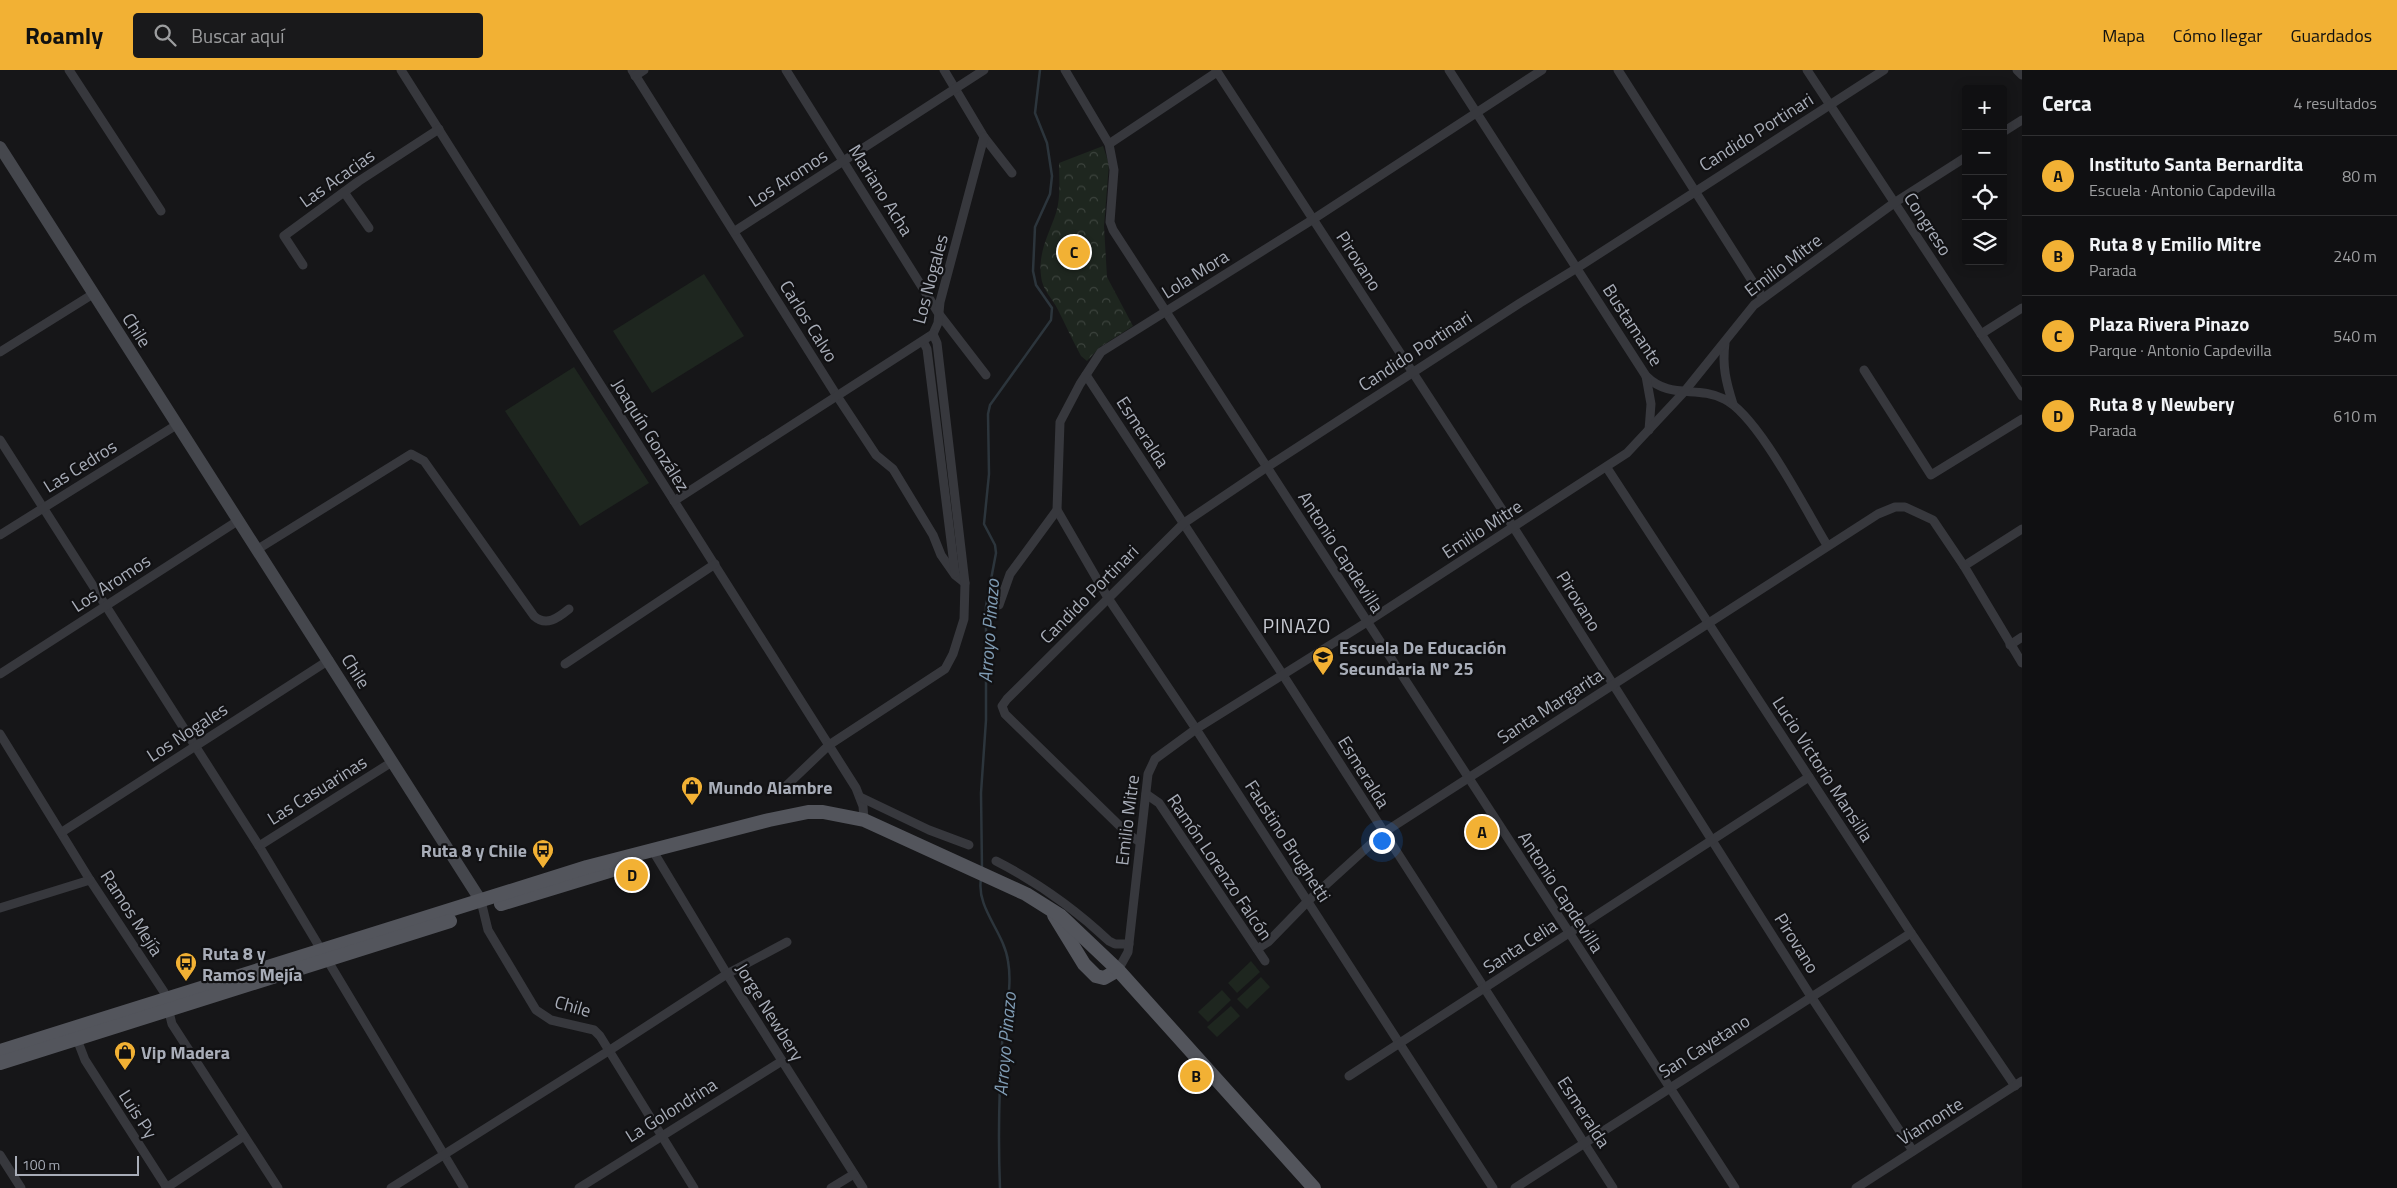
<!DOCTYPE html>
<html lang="es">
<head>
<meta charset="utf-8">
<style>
	:root { --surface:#101012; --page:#19191b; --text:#f1f3f6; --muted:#9c9d9f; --line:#303032; --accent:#f2b134 }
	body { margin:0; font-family:"Titillium Web",sans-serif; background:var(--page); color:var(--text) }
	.controls { position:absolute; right:15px; top:15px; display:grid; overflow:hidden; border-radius:5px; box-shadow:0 2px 12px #0003 }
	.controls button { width:45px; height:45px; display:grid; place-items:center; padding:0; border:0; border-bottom:1px solid var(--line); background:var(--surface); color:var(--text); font:25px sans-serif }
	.scale { position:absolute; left:15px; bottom:12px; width:124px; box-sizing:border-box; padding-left:5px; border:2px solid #a8adb8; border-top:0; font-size:14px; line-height:18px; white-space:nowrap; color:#a8adb8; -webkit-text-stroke:4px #111113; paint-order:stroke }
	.you { position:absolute; left:1381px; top:770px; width:18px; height:18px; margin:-12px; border:4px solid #fff; border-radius:50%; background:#1a73e8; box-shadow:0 0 0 8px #1a73e833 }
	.badge { display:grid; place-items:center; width:32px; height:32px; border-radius:50%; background:var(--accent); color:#111; font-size:16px; font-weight:700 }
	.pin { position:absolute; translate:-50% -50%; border:2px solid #fff; box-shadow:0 1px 5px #0006 }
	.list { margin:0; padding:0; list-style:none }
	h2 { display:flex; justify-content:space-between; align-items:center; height:65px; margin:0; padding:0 20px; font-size:21px }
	h2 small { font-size:16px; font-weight:400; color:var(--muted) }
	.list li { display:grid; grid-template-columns:32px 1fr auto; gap:15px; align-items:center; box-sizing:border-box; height:80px; padding:0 20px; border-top:1px solid var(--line) }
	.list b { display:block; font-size:19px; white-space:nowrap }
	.list p { margin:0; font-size:16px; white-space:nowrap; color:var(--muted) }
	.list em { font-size:16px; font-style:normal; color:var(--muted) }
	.icon { flex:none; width:28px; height:28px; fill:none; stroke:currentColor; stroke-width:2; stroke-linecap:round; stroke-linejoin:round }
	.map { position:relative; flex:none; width:2022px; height:1118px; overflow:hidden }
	header { display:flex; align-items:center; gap:30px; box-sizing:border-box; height:70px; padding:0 25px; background:var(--accent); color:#111 }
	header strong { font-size:24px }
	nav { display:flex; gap:28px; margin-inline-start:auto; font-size:18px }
	.search { width:350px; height:45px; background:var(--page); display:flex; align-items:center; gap:12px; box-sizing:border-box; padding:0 18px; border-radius:5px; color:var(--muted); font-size:19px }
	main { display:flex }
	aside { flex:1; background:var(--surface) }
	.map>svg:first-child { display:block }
</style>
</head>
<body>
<header>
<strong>Roamly</strong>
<div class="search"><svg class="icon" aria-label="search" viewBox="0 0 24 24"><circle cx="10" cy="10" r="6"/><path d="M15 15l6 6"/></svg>Buscar aquí</div>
<nav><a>Mapa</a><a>Cómo llegar</a><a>Guardados</a></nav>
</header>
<main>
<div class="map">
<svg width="2022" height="1118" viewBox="0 0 2022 1118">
	<defs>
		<pattern id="park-crowns" width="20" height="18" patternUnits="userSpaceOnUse" patternTransform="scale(1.25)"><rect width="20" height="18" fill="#1e261f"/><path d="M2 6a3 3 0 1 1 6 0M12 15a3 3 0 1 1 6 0" fill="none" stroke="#3c433d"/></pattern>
	</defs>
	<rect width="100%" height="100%" fill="#161618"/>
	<g fill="#1e261f">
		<polygon points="704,204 744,266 652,323 613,261"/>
		<polygon points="574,297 649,413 580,456 505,341"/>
		<polygon points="1251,891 1260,902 1237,923 1228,913"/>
		<polygon points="1261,907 1270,917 1247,939 1237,929"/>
		<polygon points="1222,920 1231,930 1208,952 1198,942"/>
		<polygon points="1231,936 1240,946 1217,967 1207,957"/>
	</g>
	<path fill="url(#park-crowns)" d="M1103,76L1109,94L1104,156L1107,207L1133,256L1100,277L1087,291L1081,286C1073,271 1066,256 1058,240C1053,229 1042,220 1041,206C1038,182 1049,164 1056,143C1061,127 1059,109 1059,93Z"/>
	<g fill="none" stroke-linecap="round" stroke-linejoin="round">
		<g stroke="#2c353c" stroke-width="2.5">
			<polyline points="982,799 981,723 986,650 986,536 996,483 995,475 984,454 989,404 988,344 990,335 1051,250 1052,238 1036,215 1033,201 1035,157 1050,124 1052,106 1047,73 1035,43 1040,0"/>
			<path d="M981,809C976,838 1004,862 1008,891C1013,920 1004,944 1002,974C999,1022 998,1069 1000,1118"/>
		</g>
		<g stroke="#37383d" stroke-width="9">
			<polyline points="69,0 161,141"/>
			<polyline points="401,0 856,718 863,736 864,750"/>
			<polyline points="632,0 837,326 876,385 893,399 933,465 941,485 955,505 965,513"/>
			<polyline points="786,0 939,244 986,305"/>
			<polyline points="944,0 984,67 1012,103"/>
			<polyline points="1065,0 1109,74 1114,100 1110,152 1113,160 1735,1118"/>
			<polyline points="1216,0 1514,458 1812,928 1913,1081"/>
			<path d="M1449,0L1646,306C1670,330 1697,315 1724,329C1758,345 1806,441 1827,475"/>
			<polyline points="1618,0 1763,228"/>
			<polyline points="1807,0 2022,326"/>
			<polyline points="2017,0 2022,5"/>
			<polyline points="635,6 644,0"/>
			<polyline points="2003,62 2022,50"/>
			<polyline points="1109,74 1217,2"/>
			<polyline points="344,122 369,158"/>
			<polyline points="735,161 984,0"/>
			<polyline points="303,195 284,166 359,111 439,59"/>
			<polyline points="1981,264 2022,238"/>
			<polyline points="923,271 927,279 955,503"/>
			<path d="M1725,273C1722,296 1726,312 1733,334"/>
			<polyline points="0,282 93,224"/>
			<polyline points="1864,300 1931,405 2022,349"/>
			<polyline points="1086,305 1283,605 1613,1118"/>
			<polyline points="1646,306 1651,334 1649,360"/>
			<polyline points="0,370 259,776 464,1118"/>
			<polyline points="1607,398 1911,863 2015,1016"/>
			<polyline points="674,431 933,264 938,253 940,232 984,67"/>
			<polyline points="1057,440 1108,528 1196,659 1493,1118"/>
			<polyline points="0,465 178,354"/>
			<path d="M258,479L411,384L424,391L534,546C546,557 558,548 569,539"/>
			<polyline points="1964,496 2022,459"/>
			<polyline points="999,535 1010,504 1057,440 1060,352 1080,314 1101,282 1312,150 1542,0"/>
			<polyline points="2010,575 2022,567"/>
			<polyline points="565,594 715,494"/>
			<polyline points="0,604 239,450"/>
			<polyline points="0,664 90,810 164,922 172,954 278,1118"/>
			<polyline points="785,717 829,675 945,599 953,584 964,549 965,513 937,273 933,264"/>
			<polyline points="1146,724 1159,733 1265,891"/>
			<polyline points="860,727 929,760 969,775"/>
			<polyline points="62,762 329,590"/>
			<polyline points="1140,772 1129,765 1005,644 1002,636 1007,629 1184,453 1267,397 1520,233 1577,198 1884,0"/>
			<polyline points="259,776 392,692"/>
			<polyline points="653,781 727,904 863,1118"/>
			<path d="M996,791C1039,813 1074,838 1109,871L1115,874H1129"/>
			<polyline points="481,831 488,860 536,940 551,950 594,960 600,966 694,1118"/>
			<polyline points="0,838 90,810"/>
			<polyline points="1257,879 1268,872 1308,831 1383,763 1878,444 1895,437 1905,437 1933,450 1964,496 2022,593"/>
			<polyline points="1118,900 1128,882 1148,704 1155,689 1196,659 1367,552 1627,383 1684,322 1754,235 1894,133 1966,87"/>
			<polyline points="75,964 85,990 167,1118"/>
			<polyline points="1349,1006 1809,707"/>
			<polyline points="0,1085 21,1118"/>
			<polyline points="166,1118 244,1066"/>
			<polyline points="391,1118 610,980 727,904 787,872"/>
			<polyline points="579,1118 782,991"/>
			<polyline points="831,1118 854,1104"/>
			<polyline points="1515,1118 1911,863"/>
			<polyline points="1856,1118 2022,1011"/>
		</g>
		<polyline stroke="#45474d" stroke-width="12" points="0,77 481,831"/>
		<g stroke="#53555c" stroke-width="14">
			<polyline points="501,834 619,798"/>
			<polyline points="1054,845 1084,894 1096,906 1104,908 1118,900"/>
			<polyline points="0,981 587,797 769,750 808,742 823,742 864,750 875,755 1026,824 1061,846 1118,900 1314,1118"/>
			<polyline points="0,993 450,851"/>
		</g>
	</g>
	<defs>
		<g id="school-pin" transform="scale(1.125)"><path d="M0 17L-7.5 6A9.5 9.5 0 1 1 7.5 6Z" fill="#f2b134" stroke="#111113"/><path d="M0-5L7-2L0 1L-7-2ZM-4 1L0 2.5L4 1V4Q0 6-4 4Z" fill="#111"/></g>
		<g id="shop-pin" transform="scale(1.125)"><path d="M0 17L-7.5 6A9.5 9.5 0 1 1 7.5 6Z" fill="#f2b134" stroke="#111113"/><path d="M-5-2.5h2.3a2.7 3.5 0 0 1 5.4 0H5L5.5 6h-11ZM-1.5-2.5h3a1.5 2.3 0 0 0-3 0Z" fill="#111"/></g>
		<g id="bus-pin" transform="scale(1.125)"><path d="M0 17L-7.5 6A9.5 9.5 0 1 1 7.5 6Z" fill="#f2b134" stroke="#111113"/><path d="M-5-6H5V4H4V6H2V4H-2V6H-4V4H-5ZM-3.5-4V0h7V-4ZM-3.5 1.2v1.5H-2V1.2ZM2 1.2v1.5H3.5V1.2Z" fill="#111"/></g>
	</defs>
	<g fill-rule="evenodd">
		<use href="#school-pin" x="1323" y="587"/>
		<use href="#shop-pin" x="692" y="717"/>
		<use href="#bus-pin" x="543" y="780"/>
		<use href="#bus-pin" x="186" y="893"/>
		<use href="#shop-pin" x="125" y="982"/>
	</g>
	<g text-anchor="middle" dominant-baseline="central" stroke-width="4.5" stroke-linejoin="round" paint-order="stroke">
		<g font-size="18" fill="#a8adb8" stroke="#111113">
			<text transform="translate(1756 62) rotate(-32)">Candido Portinari</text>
			<text transform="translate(337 108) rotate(-35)">Las Acacias</text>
			<text transform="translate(788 108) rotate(-33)">Los Aromos</text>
			<text transform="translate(881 120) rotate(58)">Mariano Acha</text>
			<text transform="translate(1928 154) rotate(57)">Congreso</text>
			<text transform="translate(1359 191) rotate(57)">Pirovano</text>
			<text transform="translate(1783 195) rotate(-37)">Emilio Mitre</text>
			<text transform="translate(1195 204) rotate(-32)">Lola Mora</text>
			<text transform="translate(930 209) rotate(-75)">Los Nogales</text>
			<text transform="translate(809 251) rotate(58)">Carlos Calvo</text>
			<text transform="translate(1633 255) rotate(57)">Bustamante</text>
			<text transform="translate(137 260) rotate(57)">Chile</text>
			<text transform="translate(1415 281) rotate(-33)">Candido Portinari</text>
			<text transform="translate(1143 362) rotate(57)">Esmeralda</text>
			<text transform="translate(651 365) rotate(58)">Joaquín González</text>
			<text transform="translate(80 396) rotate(-32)">Las Cedros</text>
			<text transform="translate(1482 459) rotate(-33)">Emilio Mitre</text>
			<text transform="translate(1341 482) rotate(57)">Antonio Capdevilla</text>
			<text transform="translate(111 513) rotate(-33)">Los Aromos</text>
			<text transform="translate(1089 524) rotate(-45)">Candido Portinari</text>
			<text transform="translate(1579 531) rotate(58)">Pirovano</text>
			<text transform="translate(356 601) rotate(58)">Chile</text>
			<text transform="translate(1550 636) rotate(-33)">Santa Margarita</text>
			<text transform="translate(187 662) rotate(-33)">Los Nogales</text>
			<text transform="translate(1823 699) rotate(57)">Lucio Victorio Mansilla</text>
			<text transform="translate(1364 702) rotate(58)">Esmeralda</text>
			<text transform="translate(317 720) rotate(-32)">Las Casuarinas</text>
			<text transform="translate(1127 750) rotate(-83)">Emilio Mitre</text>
			<text transform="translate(1288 771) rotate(57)">Faustino Brughetti</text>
			<text transform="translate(1220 797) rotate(56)">Ramón Lorenzo Falcón</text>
			<text transform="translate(1561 822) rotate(57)">Antonio Capdevilla</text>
			<text transform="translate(132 843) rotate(57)">Ramos Mejía</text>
			<text transform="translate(1797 873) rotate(58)">Pirovano</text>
			<text transform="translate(1520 876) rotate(-33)">Santa Celia</text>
			<text transform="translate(573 936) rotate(16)">Chile</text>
			<text transform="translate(770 942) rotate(58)">Jorge Newbery</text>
			<text transform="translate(1704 976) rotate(-32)">San Cayetano</text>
			<text transform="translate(671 1040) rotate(-32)">La Golondrina</text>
			<text transform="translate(1584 1042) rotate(57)">Esmeralda</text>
			<text transform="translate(138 1044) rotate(57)">Luis Py</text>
			<text transform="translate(1930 1051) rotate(-32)">Viamonte</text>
		</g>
		<g font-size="18" font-weight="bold" fill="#a8adb8" stroke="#111113" text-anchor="start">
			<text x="1339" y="577">Escuela De Educación<tspan x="1339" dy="21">Secundaria Nº 25</tspan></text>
			<text x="708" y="717">Mundo Alambre</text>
			<text x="527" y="780" text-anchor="end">Ruta 8 y Chile</text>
			<text x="202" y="883">Ruta 8 y<tspan x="202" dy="21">Ramos Mejía</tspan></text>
			<text x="141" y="982">Vip Madera</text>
		</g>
		<g font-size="19" letter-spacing="1" fill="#c9ccd4" stroke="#111113">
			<text x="1297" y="555">PINAZO</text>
		</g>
		<g font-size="19" font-style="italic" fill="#7f9bb3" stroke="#111113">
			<text transform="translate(988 561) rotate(-86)">Arroyo Pinazo</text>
			<text transform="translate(1004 974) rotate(-85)">Arroyo Pinazo</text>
		</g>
	</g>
</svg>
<div class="controls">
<button>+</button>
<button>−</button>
<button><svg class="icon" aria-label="locate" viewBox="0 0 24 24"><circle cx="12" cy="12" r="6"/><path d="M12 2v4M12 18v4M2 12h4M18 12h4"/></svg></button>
<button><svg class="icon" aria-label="layers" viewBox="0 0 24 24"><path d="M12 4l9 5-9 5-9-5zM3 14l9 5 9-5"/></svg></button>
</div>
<div class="scale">100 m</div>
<div class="you"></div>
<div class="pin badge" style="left:1482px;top:762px">A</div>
<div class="pin badge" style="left:1196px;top:1006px">B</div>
<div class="pin badge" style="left:1074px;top:182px">C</div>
<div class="pin badge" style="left:632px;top:805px">D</div>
</div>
<aside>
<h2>Cerca<small>4 resultados</small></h2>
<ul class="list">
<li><span class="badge">A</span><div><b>Instituto Santa Bernardita</b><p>Escuela · Antonio Capdevilla</p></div><em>80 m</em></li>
<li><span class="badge">B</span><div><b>Ruta 8 y Emilio Mitre</b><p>Parada</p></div><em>240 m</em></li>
<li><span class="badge">C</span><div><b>Plaza Rivera Pinazo</b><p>Parque · Antonio Capdevilla</p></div><em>540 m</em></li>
<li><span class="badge">D</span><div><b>Ruta 8 y Newbery</b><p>Parada</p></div><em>610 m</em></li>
</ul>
</aside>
</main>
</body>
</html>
